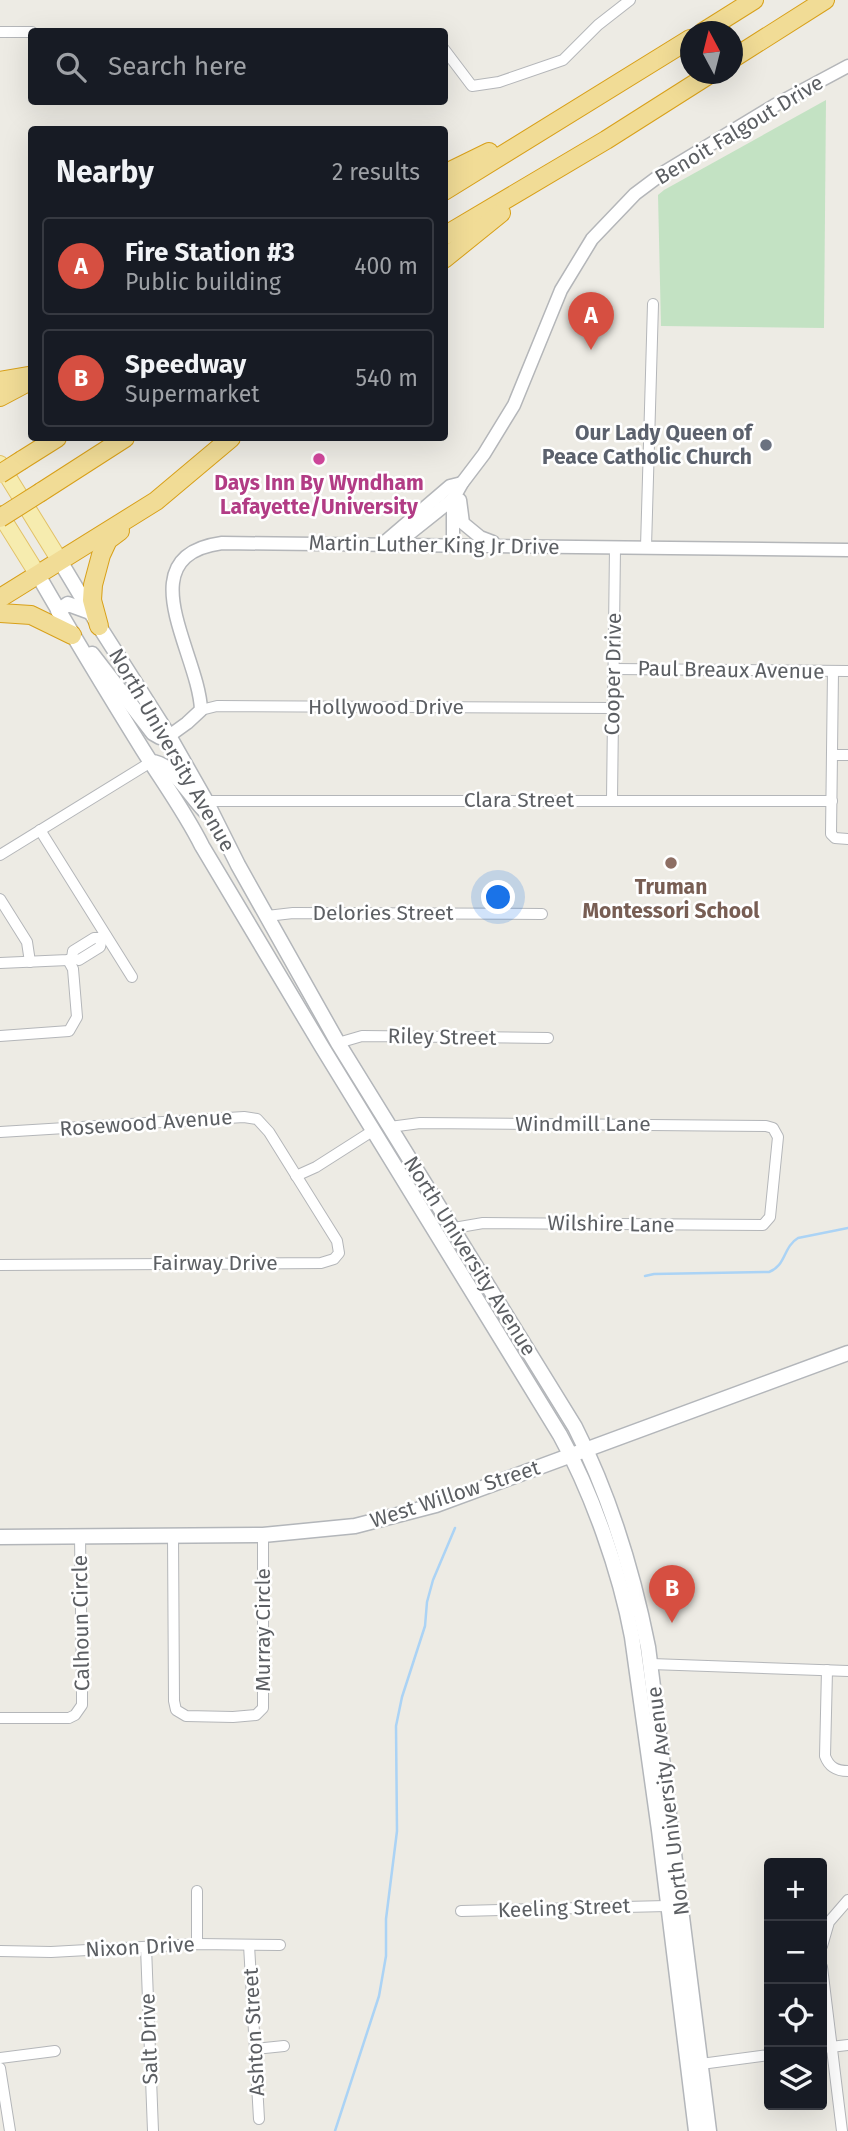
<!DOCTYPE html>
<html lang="en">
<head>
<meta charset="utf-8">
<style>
	:root { --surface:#171b24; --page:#20242c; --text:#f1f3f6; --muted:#9ea1a6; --line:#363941; --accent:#d64f41 }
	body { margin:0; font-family:"Fira Sans",sans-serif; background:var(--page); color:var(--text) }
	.controls { position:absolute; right:21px; bottom:21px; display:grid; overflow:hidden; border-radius:7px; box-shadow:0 7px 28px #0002 }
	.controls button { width:63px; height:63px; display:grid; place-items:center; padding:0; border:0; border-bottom:2px solid var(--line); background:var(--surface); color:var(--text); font:35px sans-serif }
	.compass { position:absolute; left:680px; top:21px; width:63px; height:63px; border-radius:50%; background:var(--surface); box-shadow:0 7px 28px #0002; rotate:353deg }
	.you { position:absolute; left:499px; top:898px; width:24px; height:24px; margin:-18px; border:5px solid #fff; border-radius:50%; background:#1a73e8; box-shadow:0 0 0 10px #1a73e833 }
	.badge { display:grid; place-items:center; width:46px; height:46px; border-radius:50%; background:var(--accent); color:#fff; font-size:23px; font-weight:700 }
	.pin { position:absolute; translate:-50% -58px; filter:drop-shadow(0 2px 4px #0008) }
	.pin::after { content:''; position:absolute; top:37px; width:24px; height:21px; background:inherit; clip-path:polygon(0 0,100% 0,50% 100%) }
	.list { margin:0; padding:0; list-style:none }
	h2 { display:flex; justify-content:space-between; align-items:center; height:91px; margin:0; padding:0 28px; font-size:30px }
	h2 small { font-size:23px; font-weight:400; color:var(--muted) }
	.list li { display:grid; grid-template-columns:46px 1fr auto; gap:21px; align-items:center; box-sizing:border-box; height:98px; margin:0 14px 14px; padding:0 14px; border:2px solid var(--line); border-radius:7px }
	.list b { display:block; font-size:26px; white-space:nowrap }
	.list p { margin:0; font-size:23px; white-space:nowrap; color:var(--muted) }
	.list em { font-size:23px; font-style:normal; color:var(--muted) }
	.icon { flex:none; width:38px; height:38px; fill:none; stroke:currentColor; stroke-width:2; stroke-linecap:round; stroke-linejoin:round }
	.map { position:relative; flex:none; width:848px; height:2131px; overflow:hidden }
	.search { position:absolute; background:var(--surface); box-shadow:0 7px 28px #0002; left:28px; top:28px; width:420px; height:77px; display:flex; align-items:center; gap:18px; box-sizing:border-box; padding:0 24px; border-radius:7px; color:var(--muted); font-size:26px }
	.panel { position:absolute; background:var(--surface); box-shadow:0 7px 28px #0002; left:28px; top:126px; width:420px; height:315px; border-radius:7px }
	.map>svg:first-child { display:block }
</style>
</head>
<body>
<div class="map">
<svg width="848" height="2131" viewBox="0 0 848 2131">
	<rect width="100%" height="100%" fill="#edebe4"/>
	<polygon fill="#c3e2c3" points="826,100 824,328 661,326 658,195 664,190"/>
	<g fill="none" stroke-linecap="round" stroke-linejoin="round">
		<g stroke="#abd3f5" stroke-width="2.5">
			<path d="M645,1276L654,1274L769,1272C786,1266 783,1247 798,1238L848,1228"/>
			<polyline points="335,2131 379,1996 386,1956 386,1919 397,1831 396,1726 402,1697 425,1626 427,1602 433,1580 455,1528"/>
		</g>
		<g stroke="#b4b6b9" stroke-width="12">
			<g id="minor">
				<polyline points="0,32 32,32"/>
				<polyline points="444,49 472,86 499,82 563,60 598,25 630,0"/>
				<polyline points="646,547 653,304"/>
				<polyline points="613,669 848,671"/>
				<polyline points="833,671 831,834 835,838 848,839"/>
				<polyline points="201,710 217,706 613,708"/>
				<polyline points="832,755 848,755"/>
				<polyline points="612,800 615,547"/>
				<polyline points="206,801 832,801"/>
				<polyline points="40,830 132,977"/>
				<polyline points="0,855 151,762"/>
				<polyline points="0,899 27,942 30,962"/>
				<polyline points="267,916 293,913 542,914"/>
				<polyline points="102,938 100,947 79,960 72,958 73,951 94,938 102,938 106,936"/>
				<polyline points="0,963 68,960 72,958"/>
				<polyline points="0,1036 69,1031 77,1017 73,969 68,960"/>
				<polyline points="338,1043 362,1036 548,1038"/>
				<polyline points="390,1127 420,1123 766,1126 773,1128 778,1137 770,1217 763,1225 483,1223 454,1228"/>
				<polyline points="0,1132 244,1117 257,1119 269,1132 337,1241 339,1253 334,1259 321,1263 0,1265"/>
				<polyline points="296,1176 316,1167 374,1130"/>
				<polyline points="173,1535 174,1701 176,1710 186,1716 233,1717 256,1715 263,1708 263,1535"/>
				<polyline points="651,1664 848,1671"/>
				<path d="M827,1670L825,1756C829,1767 836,1771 848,1771"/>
				<polyline points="0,1718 69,1718 75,1715 82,1705 82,1682 80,1536"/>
				<polyline points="197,1891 197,1944"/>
				<polyline points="461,1911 667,1906"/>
				<polyline points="249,1945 259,2119"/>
				<polyline points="822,1946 829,1922 848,1900"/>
				<polyline points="146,1947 153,2131"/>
				<polyline points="0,1951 51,1952 197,1944 280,1945"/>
				<polyline points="822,1967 842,2131"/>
				<polyline points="822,2048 848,2045"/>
				<polyline points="255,2049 284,2046"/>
				<polyline points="0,2058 55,2051"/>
				<polyline points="701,2064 769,2055"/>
				<polyline points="0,2068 10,2131"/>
			</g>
		</g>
		<g stroke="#b4b6b9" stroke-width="15">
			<g id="tertiary">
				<polyline points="460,500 463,523 480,537 493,542"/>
				<polyline points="453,545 453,499 462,483 484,454 514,405 561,290 592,239 635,194 663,173 777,104 848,66"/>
				<polyline points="380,546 450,486 462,483"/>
				<polyline points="394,546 453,499"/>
				<path d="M169,736L187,723L201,710C199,653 126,556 222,543L848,550"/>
			</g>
		</g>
		<g stroke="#b3b6ba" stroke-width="17">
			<g id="secondary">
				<path d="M60,561L99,626L169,736L206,801L238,865L338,1043L575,1427C610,1496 633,1572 648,1647L709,2131"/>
				<path d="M38,575C72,634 107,692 143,750C163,782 185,812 202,846L322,1047L560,1435C592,1493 620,1572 632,1637L659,1830L696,2131"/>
				<polyline points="58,611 68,604 90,612"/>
				<polyline points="92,654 153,733 160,737 169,736"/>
				<path d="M151,762C172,762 191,798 206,812"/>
				<polyline points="0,1537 263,1535 355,1526 436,1505 848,1353"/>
			</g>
		</g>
		<g stroke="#e2c268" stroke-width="18">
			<g id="primary">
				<polyline points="0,464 60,561"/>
				<polyline points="0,514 38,575"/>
			</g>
		</g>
		<g stroke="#d8a019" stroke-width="20">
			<g id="motorway">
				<polyline points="703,32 754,0"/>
				<polyline points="732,59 825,0"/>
				<polyline points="444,174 489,152"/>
				<polyline points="444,191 690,39"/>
				<polyline points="444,236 606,140 710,74"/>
				<polyline points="444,259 501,213"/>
				<polyline points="0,381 28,376"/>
				<polyline points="0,397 32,380"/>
				<polyline points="22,460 57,438"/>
				<polyline points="41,492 125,438"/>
				<polyline points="0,598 156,501 231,438"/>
				<polyline points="0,613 31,615 72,635"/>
				<polyline points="99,626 92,600 93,585 101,555 108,540 120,531"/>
			</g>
		</g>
		<use href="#minor" stroke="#fff" stroke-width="10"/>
		<use href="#tertiary" stroke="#fff" stroke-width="12"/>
		<use href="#secondary" stroke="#fff" stroke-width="14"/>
		<use href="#primary" stroke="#f6ecaf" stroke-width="16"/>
		<use href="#motorway" stroke="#f1dc96" stroke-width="18"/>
		<g stroke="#d8a019" stroke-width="20" stroke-linecap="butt">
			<g id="motorway-bridge">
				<polyline points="0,474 22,460"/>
				<polyline points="0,518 41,492"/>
			</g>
		</g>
		<use href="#motorway-bridge" stroke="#f1dc96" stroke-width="18"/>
	</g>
	<circle fill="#6b7280" stroke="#fff" stroke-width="2.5" cx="766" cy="445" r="7"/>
	<circle fill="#d1479c" stroke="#fff" stroke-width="2.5" cx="319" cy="459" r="7"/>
	<circle fill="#8d6e63" stroke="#fff" stroke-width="2.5" cx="671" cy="863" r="7"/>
	<g text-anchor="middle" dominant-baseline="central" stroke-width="5" stroke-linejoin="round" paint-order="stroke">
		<g font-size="21" fill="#5c5f63" stroke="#fff">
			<text transform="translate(739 130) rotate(-31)">Benoit Falgout Drive</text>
			<text transform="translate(434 545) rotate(1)">Martin Luther King Jr Drive</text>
			<text transform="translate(731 670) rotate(1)">Paul Breaux Avenue</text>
			<text transform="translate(613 674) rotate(-89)">Cooper Drive</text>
			<text x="386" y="707">Hollywood Drive</text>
			<text transform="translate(172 750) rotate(60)">North University Avenue</text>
			<text x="519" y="800">Clara Street</text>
			<text x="383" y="913">Delories Street</text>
			<text transform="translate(442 1037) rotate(1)">Riley Street</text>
			<text transform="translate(146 1123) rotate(-4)">Rosewood Avenue</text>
			<text x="583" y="1124">Windmill Lane</text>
			<text transform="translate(611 1224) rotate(1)">Wilshire Lane</text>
			<text transform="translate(470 1256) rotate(58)">North University Avenue</text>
			<text x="215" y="1263">Fairway Drive</text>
			<text transform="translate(455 1494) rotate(-18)">West Willow Street</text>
			<text transform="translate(81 1623) rotate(-91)">Calhoun Circle</text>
			<text transform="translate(263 1630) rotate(-90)">Murray Circle</text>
			<text transform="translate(668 1801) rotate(-97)">North University Avenue</text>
			<text transform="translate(564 1908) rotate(-2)">Keeling Street</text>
			<text transform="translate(140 1947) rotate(-3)">Nixon Drive</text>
			<text transform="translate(254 2032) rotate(-93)">Ashton Street</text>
			<text transform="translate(149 2039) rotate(-92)">Salt Drive</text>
		</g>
		<g font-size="21" font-weight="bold" fill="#5b616d" stroke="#fff" text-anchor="end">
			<text x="752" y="433">Our Lady Queen of<tspan x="752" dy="24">Peace Catholic Church</tspan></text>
		</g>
		<g font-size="21" font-weight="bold" fill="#b23c85" stroke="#fff">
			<text x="319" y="483">Days Inn By Wyndham<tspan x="319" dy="24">Lafayette/University</tspan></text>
		</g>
		<g font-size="21" font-weight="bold" fill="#785e54" stroke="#fff">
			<text x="671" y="887">Truman<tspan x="671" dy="24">Montessori School</tspan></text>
		</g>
	</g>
</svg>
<div class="controls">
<button>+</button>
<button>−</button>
<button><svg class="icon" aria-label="locate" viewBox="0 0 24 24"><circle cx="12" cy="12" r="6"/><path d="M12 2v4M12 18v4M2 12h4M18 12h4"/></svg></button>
<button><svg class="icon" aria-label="layers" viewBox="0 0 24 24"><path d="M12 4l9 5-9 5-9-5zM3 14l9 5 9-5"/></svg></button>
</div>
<svg class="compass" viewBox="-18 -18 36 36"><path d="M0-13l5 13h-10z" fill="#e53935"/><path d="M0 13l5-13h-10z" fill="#9ea1a6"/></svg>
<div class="you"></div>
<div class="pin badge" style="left:591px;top:350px">A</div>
<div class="pin badge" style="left:672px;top:1623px">B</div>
<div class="search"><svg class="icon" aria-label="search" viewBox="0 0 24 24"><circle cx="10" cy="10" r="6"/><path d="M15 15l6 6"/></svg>Search here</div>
<section class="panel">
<h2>Nearby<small>2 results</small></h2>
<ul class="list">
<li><span class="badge">A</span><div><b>Fire Station #3</b><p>Public building</p></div><em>400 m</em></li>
<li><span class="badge">B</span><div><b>Speedway</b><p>Supermarket</p></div><em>540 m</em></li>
</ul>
</section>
</div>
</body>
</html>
